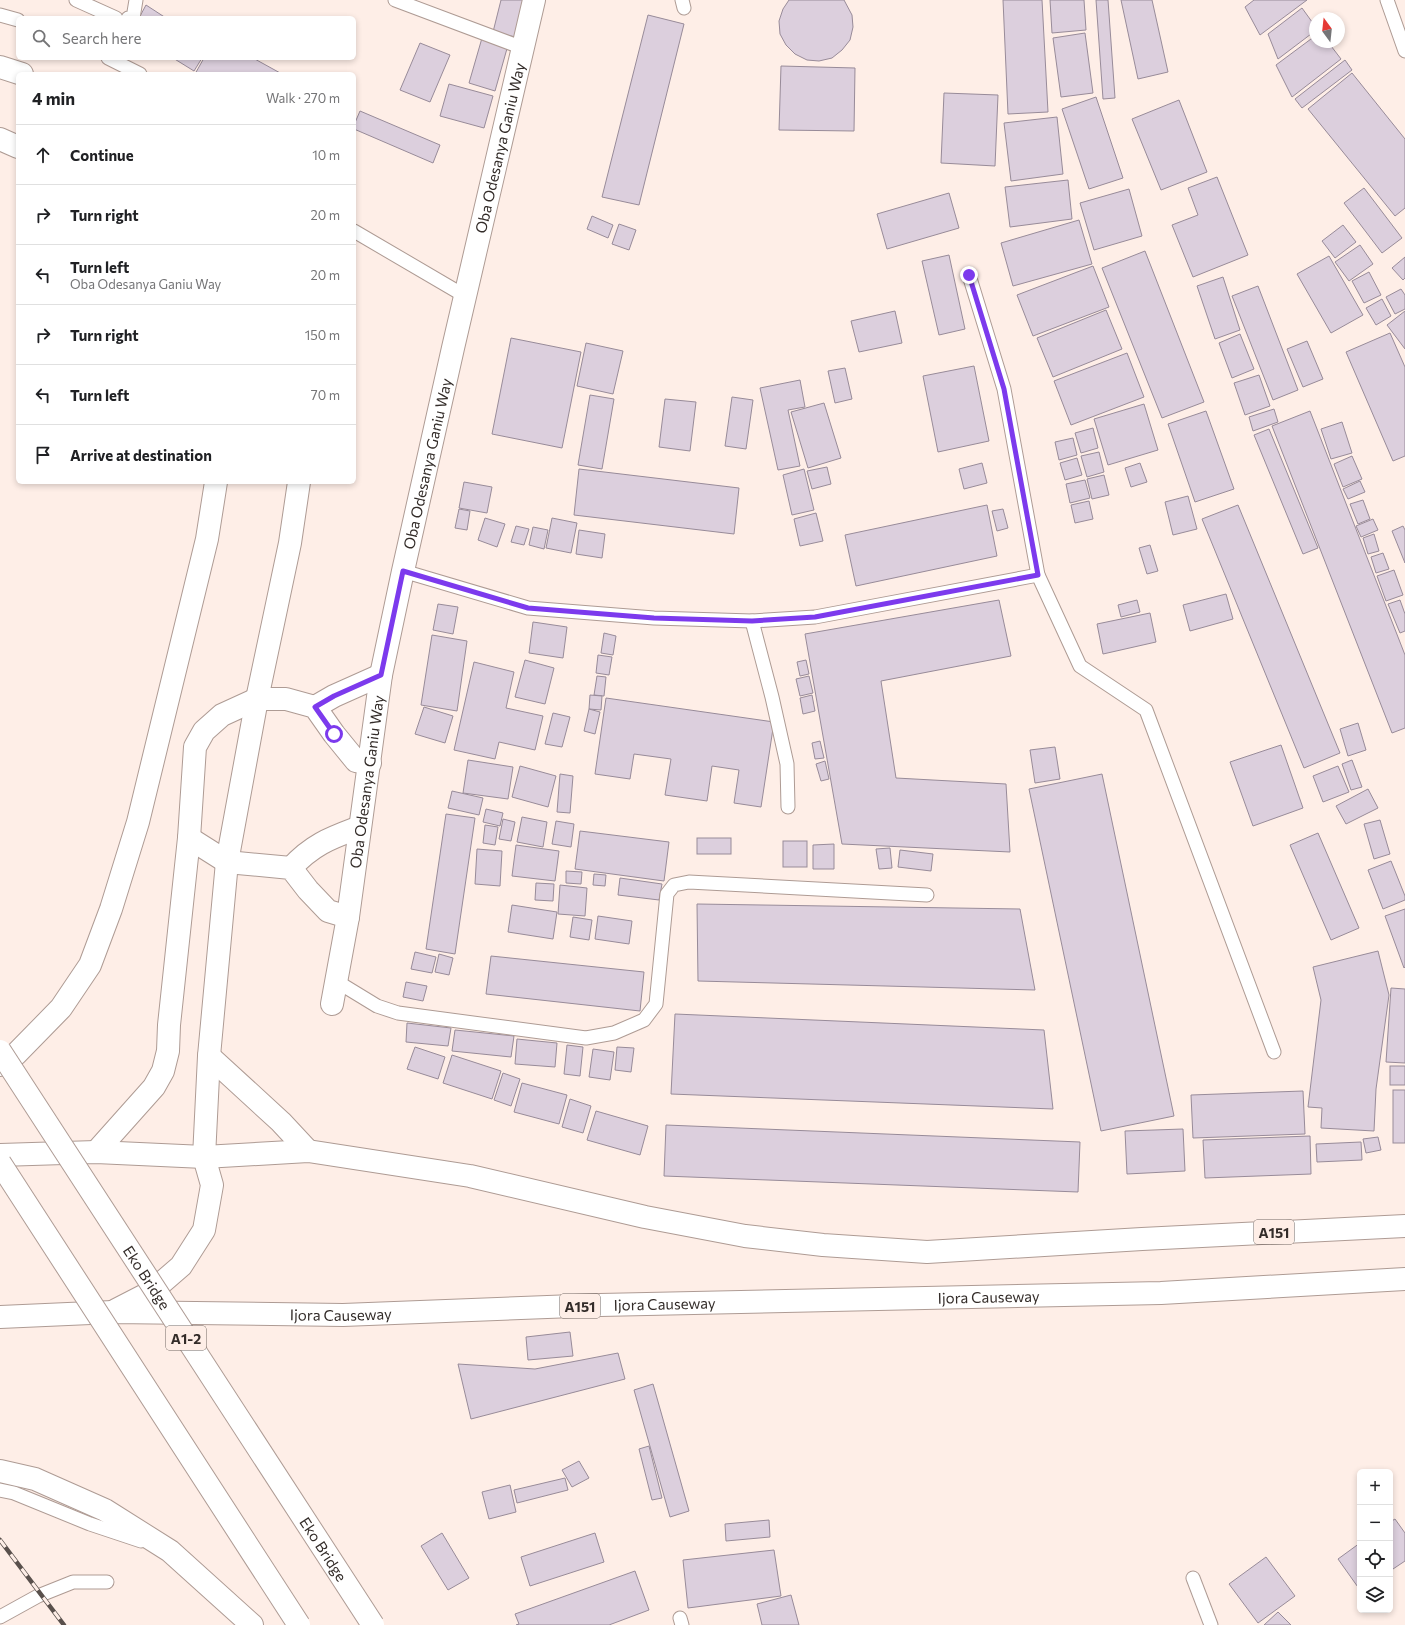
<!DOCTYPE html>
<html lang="en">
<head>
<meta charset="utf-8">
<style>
	:root { --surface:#fff; --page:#f2f2f2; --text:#202124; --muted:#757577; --line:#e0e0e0 }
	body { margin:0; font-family:Commissioner,sans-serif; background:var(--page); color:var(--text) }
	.controls { position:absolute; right:12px; bottom:12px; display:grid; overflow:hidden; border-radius:6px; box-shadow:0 2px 6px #0003 }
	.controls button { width:36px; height:36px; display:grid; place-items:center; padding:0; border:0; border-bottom:1px solid var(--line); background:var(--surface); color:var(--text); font:20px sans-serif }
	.compass { position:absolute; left:1309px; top:12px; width:36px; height:36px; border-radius:50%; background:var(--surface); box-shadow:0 2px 6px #0003; rotate:345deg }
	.stop { position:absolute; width:12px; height:12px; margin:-9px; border:3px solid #7c3aed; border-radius:50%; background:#fff }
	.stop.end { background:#7c3aed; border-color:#fff; box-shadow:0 1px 4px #0008 }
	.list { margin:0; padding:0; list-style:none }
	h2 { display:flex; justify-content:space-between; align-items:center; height:52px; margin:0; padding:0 16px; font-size:17px }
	h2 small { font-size:13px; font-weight:400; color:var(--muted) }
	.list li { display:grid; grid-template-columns:26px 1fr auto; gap:12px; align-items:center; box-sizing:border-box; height:60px; padding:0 16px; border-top:1px solid var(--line) }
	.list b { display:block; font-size:15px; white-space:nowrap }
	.list p { margin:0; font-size:13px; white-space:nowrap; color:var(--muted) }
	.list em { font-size:13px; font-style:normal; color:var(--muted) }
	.icon { flex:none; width:22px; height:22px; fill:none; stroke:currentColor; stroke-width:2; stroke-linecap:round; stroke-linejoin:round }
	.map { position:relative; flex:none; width:1405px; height:1625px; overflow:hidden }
	.search { position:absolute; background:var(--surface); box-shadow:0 2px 6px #0003; left:16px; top:16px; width:340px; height:44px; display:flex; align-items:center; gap:10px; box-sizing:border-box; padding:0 14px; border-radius:6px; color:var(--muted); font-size:15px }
	.panel { position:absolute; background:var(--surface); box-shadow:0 2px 6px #0003; left:16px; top:72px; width:340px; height:412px; border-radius:6px }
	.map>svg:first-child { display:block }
</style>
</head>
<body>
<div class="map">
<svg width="1405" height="1625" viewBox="0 0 1405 1625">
	<rect width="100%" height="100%" fill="#feeee7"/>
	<g fill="#dccfdd" stroke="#988b99">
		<polygon points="501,0 525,0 520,38 493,32"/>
		<polygon points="789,0 844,0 852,15 853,27 850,40 842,50 832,58 819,61 807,60 795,54 786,45 780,34 779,21 783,9"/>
		<polygon points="1003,0 1042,0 1048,112 1008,114"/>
		<polygon points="1050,0 1084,0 1086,30 1052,33"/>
		<polygon points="1096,0 1108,0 1115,98 1103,99"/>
		<polygon points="1121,0 1152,0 1168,72 1138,79"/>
		<polygon points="1254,0 1307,0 1260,35 1245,7"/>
		<polygon points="146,5 166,18 139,18"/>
		<polygon points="1302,8 1315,26 1315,31 1278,59 1268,34"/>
		<polygon points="648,15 684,24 639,205 602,197"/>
		<polygon points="1085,33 1093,93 1061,97 1053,38"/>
		<polygon points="1315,36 1315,42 1328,42 1341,59 1292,97 1276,65"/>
		<polygon points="482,38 508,45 495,91 469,83"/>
		<polygon points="420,43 450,55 430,102 400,90"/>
		<polygon points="173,58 202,58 194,71"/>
		<polygon points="204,58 253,58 282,74 195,74"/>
		<polygon points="1345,60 1352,70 1302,108 1295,99"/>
		<polygon points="781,66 855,68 854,131 779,130"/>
		<polygon points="1352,73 1405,139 1405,208 1395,216 1308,109"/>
		<polygon points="449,84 493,96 484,128 440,116"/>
		<polygon points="944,93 998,95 995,166 941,163"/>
		<polygon points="1096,97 1123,178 1089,189 1062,109"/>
		<polygon points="1179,100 1207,172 1161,190 1132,119"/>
		<polygon points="360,111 440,145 433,163 354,129 354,125"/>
		<polygon points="1057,117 1063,174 1011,181 1004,123"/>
		<polygon points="1217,177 1248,255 1193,277 1172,225 1198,215 1188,188"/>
		<polygon points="1068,180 1072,219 1010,227 1005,187"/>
		<polygon points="1364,188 1402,238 1382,253 1344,203"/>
		<polygon points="1129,189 1142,236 1094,250 1080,203"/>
		<polygon points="949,193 959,228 887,249 877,214"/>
		<polygon points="592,216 613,225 608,238 587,229"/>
		<polygon points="1079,220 1092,264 1013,286 1001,243"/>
		<polygon points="619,224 636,230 629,250 612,244"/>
		<polygon points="1343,225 1356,242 1335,258 1322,241"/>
		<polygon points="1360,245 1373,264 1349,281 1335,262"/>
		<polygon points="1145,251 1204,402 1162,418 1102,268"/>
		<polygon points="949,255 965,329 939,335 922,261"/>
		<polygon points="1329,256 1363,315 1331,333 1297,274"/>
		<polygon points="1405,257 1405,278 1403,280 1392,268"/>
		<polygon points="1093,266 1109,307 1033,336 1017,295"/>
		<polygon points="1369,272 1381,295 1364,303 1352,281"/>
		<polygon points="1223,277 1240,330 1215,339 1197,286"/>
		<polygon points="1258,286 1298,390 1273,400 1232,296"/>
		<polygon points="1401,289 1405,295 1405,309 1395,314 1386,297"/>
		<polygon points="1382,299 1391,316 1376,325 1366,308"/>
		<polygon points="1106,310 1122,349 1053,377 1037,338"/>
		<polygon points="895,311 902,343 859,352 851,321"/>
		<polygon points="1405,311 1405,349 1387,325"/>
		<polygon points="1390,333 1405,367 1405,456 1393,461 1346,352"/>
		<polygon points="1240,334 1254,369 1232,378 1219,343"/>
		<polygon points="511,338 581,352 562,448 492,434"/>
		<polygon points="1307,341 1323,379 1303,387 1287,349"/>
		<polygon points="586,343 623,351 613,394 577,386"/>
		<polygon points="1127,353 1144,397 1071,425 1054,381"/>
		<polygon points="974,366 989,441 938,452 923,376"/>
		<polygon points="845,368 852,399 835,403 828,371"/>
		<polygon points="1259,375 1270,406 1245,415 1234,383"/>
		<polygon points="800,380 805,407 788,410 800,466 778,470 760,388"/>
		<polygon points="590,395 614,399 602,469 578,465"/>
		<polygon points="732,397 753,400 746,449 725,446"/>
		<polygon points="665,399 696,402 690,451 659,447"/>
		<polygon points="824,403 841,458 808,468 791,412"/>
		<polygon points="1144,404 1158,450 1108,465 1094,419"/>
		<polygon points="1274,409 1278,422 1253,431 1249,417"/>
		<polygon points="1206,411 1234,489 1195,502 1168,424"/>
		<polygon points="1310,411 1405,655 1405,728 1392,733 1272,426"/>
		<polygon points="1342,422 1352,453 1331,459 1321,429"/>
		<polygon points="1093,428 1098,448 1081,453 1075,433"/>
		<polygon points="1269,429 1318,548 1303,554 1254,435"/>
		<polygon points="1073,438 1077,455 1059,460 1055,442"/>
		<polygon points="1099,452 1104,472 1087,477 1081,456"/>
		<polygon points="1352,456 1362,479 1343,487 1334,464"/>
		<polygon points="1077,458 1082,475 1065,480 1060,463"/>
		<polygon points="982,463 987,483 964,489 959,469"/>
		<polygon points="1140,463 1147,482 1131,487 1125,468"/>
		<polygon points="827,467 831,484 812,489 807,471"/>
		<polygon points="579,469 739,488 734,534 574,515"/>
		<polygon points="804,469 814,510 792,515 783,475"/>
		<polygon points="1104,475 1109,495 1092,499 1087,479"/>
		<polygon points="1085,480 1090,498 1070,503 1066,484"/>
		<polygon points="1360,481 1365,492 1348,499 1343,489"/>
		<polygon points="464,482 492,487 487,513 459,508"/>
		<polygon points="1188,496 1197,529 1173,535 1165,502"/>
		<polygon points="1363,500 1370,519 1358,524 1350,504"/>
		<polygon points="1089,501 1093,519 1075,523 1071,505"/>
		<polygon points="987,505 997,556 856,586 845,535"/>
		<polygon points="1238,505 1340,753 1304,768 1202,519"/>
		<polygon points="459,509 470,511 467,530 455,528"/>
		<polygon points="1003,509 1008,528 997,531 992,511"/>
		<polygon points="816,513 823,541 800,546 794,519"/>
		<polygon points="485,518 505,524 497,547 478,540"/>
		<polygon points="552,518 577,523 571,553 546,548"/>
		<polygon points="1373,519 1378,530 1361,537 1356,526"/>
		<polygon points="516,526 529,529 524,545 511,542"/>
		<polygon points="1403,526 1405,530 1405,563 1392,531"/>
		<polygon points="533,527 548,530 544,549 529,545"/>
		<polygon points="579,530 605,534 602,558 576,554"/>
		<polygon points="1374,534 1379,551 1368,554 1363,538"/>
		<polygon points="1150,545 1158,571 1147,574 1139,548"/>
		<polygon points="1383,553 1389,569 1376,573 1371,557"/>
		<polygon points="1394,570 1403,595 1386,601 1377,576"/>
		<polygon points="1226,594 1233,619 1190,631 1183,605"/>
		<polygon points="999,600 1011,656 881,681 896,778 1006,784 1010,852 842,844 805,634"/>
		<polygon points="1137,600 1140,612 1121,617 1118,605"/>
		<polygon points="1400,600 1405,614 1405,631 1400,633 1388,604"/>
		<polygon points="438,604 458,607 453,634 433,630"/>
		<polygon points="1150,613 1156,642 1103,654 1097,624"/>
		<polygon points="533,622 567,627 563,658 529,653"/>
		<polygon points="604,633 616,636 613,655 601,653"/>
		<polygon points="432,635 467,641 457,711 421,705"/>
		<polygon points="598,655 612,657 609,675 596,673"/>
		<polygon points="525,660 554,668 545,704 515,697"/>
		<polygon points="806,660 809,674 800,676 797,662"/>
		<polygon points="474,662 514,672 506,708 543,716 535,750 499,742 495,759 454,750"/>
		<polygon points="597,676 606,677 604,696 594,695"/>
		<polygon points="809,676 813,693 800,696 796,679"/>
		<polygon points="590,695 602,696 601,710 589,709"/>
		<polygon points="812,695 815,711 803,714 800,698"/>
		<polygon points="606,698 774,722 761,807 734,803 739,770 712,766 707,801 665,795 671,759 634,754 630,779 595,774"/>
		<polygon points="424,707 453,716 445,743 415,734"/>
		<polygon points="589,709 600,712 595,734 584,731"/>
		<polygon points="553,713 570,717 562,747 545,744"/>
		<polygon points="1358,723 1366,750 1348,756 1340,729"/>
		<polygon points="820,741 824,758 815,759 812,743"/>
		<polygon points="1281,745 1303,808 1253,826 1230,762"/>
		<polygon points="1055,747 1060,779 1035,783 1030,750"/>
		<polygon points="468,760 513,767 508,799 463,793"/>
		<polygon points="1352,760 1362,787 1351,790 1342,764"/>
		<polygon points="825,761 829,779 821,781 816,764"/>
		<polygon points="520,766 556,776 548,807 512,797"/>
		<polygon points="1338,766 1349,792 1323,802 1313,776"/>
		<polygon points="560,774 573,776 570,813 557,812"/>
		<polygon points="1102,774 1174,1116 1101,1131 1029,789"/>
		<polygon points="1368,789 1378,808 1346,824 1336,806"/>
		<polygon points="452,791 483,798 479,815 448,808"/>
		<polygon points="486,809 503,813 500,826 483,822"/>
		<polygon points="446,814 475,818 455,954 426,949"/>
		<polygon points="522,817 547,822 543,847 517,842"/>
		<polygon points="503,819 515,822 511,841 499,839"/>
		<polygon points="1380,820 1390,854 1374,859 1364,824"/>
		<polygon points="556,821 574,824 571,847 552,844"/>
		<polygon points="485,825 498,827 495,845 483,843"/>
		<polygon points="580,831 669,842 664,881 575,869"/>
		<polygon points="1318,833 1359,928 1331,940 1290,845"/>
		<rect x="697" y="838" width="34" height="16"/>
		<rect x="783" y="841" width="24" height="26"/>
		<polygon points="834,844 834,869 813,869 813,845"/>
		<polygon points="516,845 559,851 555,881 512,876"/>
		<polygon points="890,848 892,868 879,869 876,849"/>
		<polygon points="477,849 502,851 500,886 475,884"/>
		<polygon points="900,850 933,854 931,871 898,867"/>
		<polygon points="1391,861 1405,896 1405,900 1383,909 1368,870"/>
		<polygon points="566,871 582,872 581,884 566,883"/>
		<polygon points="594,874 606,875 605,886 593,885"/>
		<polygon points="620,878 662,884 659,900 618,895"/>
		<polygon points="536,883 554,884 553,901 535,900"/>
		<polygon points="560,885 587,888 585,916 558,914"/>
		<polygon points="697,904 1020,909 1035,990 698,981"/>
		<polygon points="512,905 557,912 553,939 508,932"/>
		<polygon points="1405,909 1405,967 1404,968 1385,916"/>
		<polygon points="598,916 632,921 629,944 595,939"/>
		<polygon points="573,917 592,920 589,940 570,937"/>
		<polygon points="1378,951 1389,995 1376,1089 1374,1131 1321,1128 1322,1108 1308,1107 1321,1000 1313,967"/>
		<polygon points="415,952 436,957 432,973 411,969"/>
		<polygon points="439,954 453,958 449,975 435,972"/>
		<polygon points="491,956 644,972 640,1011 486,994"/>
		<polygon points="406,982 427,986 423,1001 403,997"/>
		<polygon points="1391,988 1405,989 1405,1063 1386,1062"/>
		<polygon points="675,1014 1044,1030 1053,1109 671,1094"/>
		<polygon points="407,1023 451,1028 448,1046 406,1042"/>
		<polygon points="455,1030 514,1036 511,1057 452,1051"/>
		<polygon points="517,1039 557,1043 555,1067 515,1064"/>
		<polygon points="567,1045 583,1047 580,1076 564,1074"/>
		<polygon points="415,1047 445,1057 438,1079 407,1069"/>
		<polygon points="617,1047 634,1048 631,1072 615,1070"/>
		<polygon points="593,1049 614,1052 610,1080 589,1077"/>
		<polygon points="452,1055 501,1071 492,1099 443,1083"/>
		<rect x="1390" y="1066" width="15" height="19"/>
		<polygon points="503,1073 520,1079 511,1106 494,1100"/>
		<polygon points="522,1083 567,1095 559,1124 514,1112"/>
		<rect x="1393" y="1090" width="12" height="53"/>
		<polygon points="1303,1091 1305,1134 1193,1138 1191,1095"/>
		<polygon points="570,1099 591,1106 583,1133 562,1127"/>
		<polygon points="596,1111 648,1126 640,1155 587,1140"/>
		<polygon points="666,1125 1080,1142 1078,1192 664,1176"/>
		<polygon points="1183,1129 1185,1171 1127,1174 1125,1131"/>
		<polygon points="1310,1136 1311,1174 1205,1178 1203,1140"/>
		<polygon points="1378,1137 1381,1150 1366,1153 1363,1139"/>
		<polygon points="1361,1142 1362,1160 1317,1162 1316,1144"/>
		<polygon points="570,1332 573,1356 528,1360 526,1337"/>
		<polygon points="618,1353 625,1379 471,1419 458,1364 535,1369"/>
		<polygon points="653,1384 689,1511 670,1517 634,1390"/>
		<polygon points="649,1446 662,1498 652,1500 639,1449"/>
		<polygon points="579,1461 589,1478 572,1487 562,1470"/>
		<polygon points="565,1478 568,1490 517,1503 514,1490"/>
		<polygon points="510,1485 516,1512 489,1519 482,1492"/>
		<polygon points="1395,1519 1405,1533 1405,1561 1390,1571 1390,1522"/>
		<polygon points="769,1520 770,1537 726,1541 725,1524"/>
		<polygon points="442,1533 469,1578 448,1590 421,1546"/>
		<polygon points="595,1533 604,1562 530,1586 521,1557"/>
		<polygon points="1360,1543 1360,1590 1338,1559"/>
		<polygon points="774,1550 781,1596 688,1608 683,1560"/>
		<polygon points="1266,1557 1295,1596 1258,1623 1229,1584"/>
		<polygon points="635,1571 649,1610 609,1625 516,1625 519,1624 515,1614"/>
		<polygon points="791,1595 799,1625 762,1625 757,1604"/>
		<polygon points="1278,1612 1291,1625 1264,1625"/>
	</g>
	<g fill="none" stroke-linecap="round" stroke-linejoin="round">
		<g stroke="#ae9b94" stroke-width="15">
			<g id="lane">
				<polyline points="76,0 116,18"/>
				<polyline points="395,0 523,48"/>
				<polyline points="682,0 684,8"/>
				<polyline points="1387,0 1405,51"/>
				<polyline points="0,15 18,20"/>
				<polyline points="128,18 133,18 136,0"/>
				<polyline points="108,58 140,74"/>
				<polyline points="354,231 465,296"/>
				<polyline points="969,275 1004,389 1038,575"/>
				<polyline points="403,571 528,608 654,618 752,621 815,617 1038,575 1080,666 1146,710 1274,1052"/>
				<polyline points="752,621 772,697 787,764 788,807"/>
				<polyline points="336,981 377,1006 398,1013 586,1038 614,1033 644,1020 656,1004 667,894 674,885 689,882 927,895"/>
				<polyline points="0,1490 14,1493 90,1524 141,1541"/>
				<polyline points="1193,1578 1211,1625"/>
				<polyline points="0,1617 38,1596 73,1582 107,1582"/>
				<polyline points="680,1618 682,1625"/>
			</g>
		</g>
		<g stroke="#ae9b94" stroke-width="24">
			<g id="street">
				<polyline points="315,707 334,696 381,675"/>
				<polyline points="189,838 227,862 291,868 308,890 328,911 348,917"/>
				<path d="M291,868C313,844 331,838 360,827"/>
				<path id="s1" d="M332,1004L348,917L381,675L403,571L453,348L534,0"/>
				<polyline points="96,1152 154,1087 163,1071 168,1051 169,1025 189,838 195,747 204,731 222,715 257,699 286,699 315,707 334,734 356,761 370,763"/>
			</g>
		</g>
		<g stroke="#ae9b94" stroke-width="24">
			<g id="primary">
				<polyline points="209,1056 281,1122 308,1151"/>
				<polyline points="0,1155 96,1152 204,1157 308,1151 470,1176 645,1217 745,1236 823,1245 927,1252 1142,1239 1405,1226"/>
				<polyline points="116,1310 151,1292 181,1266 204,1230 212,1185 204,1157 209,1056 227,862 257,699"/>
				<path id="s2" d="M0,1317L113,1312L343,1315L600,1305L1161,1293L1405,1279"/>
			</g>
		</g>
		<g stroke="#ae9b94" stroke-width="24">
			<g id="highway">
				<polyline points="0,67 22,74"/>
				<polyline points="0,139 18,147"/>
				<polyline points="257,699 290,543 299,482"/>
				<polyline points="0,1065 16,1054 61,1008 90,965 111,909 138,822 207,539 216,482"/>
				<polyline points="0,1471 35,1479 105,1510 170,1551 252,1625"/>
			</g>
		</g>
		<use href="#lane" stroke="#fff" stroke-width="13"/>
		<use href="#street" stroke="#fff" stroke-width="22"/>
		<use href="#primary" stroke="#fff" stroke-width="22"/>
		<use href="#highway" stroke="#fff" stroke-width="22"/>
		<g stroke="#59504c" stroke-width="4.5">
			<polyline id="rail" points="0,1540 64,1625"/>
		</g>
		<use href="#rail" stroke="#feeee7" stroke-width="3" stroke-dasharray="9" stroke-linecap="butt"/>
		<g stroke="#ae9b94" stroke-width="24" stroke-linecap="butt">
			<g id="highway-bridge">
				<path id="s3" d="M0,1051L373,1625"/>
				<polyline points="0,1163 299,1625"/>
			</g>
		</g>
		<use href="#highway-bridge" stroke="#fff" stroke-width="22"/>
	</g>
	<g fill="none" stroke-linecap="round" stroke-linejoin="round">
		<polyline stroke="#7c3aed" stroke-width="5" points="334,734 315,707 334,696 381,675 403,571 528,608 654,618 752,621 815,617 1038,575 1004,389 969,275"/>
	</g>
	<g text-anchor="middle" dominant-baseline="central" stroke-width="3" stroke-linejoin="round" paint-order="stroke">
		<g fill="#feeee7" stroke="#706662" stroke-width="1">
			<rect x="1254" y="1220" width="40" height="24" rx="3"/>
			<rect x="560" y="1294" width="40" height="24" rx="3"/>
			<rect x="166" y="1326" width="40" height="24" rx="3"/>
		</g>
		<g font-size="14" font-weight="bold" fill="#332c29">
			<text x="1274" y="1232">A151</text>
			<text x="580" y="1306">A151</text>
			<text x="186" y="1338">A1-2</text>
		</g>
		<g font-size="15" fill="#332c29" stroke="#feeee7">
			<text stroke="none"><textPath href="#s1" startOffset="873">Oba Odesanya Ganiu Way</textPath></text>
			<text stroke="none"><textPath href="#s1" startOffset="549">Oba Odesanya Ganiu Way</textPath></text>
			<text stroke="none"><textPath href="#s1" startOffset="225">Oba Odesanya Ganiu Way</textPath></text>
			<text stroke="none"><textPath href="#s3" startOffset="270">Eko Bridge</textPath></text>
			<text stroke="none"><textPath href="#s2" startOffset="989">Ijora Causeway</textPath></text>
			<text stroke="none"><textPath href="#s2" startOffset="665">Ijora Causeway</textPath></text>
			<text stroke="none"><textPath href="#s2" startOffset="341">Ijora Causeway</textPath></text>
			<text stroke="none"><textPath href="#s3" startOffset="594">Eko Bridge</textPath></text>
		</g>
	</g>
</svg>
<div class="controls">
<button>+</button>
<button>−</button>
<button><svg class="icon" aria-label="locate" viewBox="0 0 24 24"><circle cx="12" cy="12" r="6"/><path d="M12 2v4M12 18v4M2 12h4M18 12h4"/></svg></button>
<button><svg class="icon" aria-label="layers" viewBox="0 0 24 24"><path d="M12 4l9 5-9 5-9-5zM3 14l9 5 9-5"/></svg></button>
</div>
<svg class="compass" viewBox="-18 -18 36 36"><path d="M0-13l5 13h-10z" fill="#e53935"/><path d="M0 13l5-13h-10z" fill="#757577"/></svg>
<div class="stop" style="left:334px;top:734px"></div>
<div class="stop end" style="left:969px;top:275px"></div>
<div class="search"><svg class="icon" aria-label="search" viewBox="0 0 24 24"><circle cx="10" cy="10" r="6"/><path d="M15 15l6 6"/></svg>Search here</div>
<section class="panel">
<h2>4 min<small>Walk · 270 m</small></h2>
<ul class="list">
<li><svg class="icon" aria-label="ahead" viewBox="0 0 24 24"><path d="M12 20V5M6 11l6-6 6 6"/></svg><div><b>Continue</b></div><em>10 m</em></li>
<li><svg class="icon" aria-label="right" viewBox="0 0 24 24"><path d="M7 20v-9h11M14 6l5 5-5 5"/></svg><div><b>Turn right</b></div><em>20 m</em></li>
<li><svg class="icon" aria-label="left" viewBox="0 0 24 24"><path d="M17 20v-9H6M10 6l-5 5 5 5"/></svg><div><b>Turn left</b><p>Oba Odesanya Ganiu Way</p></div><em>20 m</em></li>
<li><svg class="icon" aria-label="right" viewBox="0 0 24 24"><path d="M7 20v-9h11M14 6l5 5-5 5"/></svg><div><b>Turn right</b></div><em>150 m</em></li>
<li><svg class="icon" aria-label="left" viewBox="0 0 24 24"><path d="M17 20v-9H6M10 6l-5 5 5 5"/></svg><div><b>Turn left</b></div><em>70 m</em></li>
<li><svg class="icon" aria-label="arrive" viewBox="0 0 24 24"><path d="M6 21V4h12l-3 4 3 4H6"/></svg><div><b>Arrive at destination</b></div></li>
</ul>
</section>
</div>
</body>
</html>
